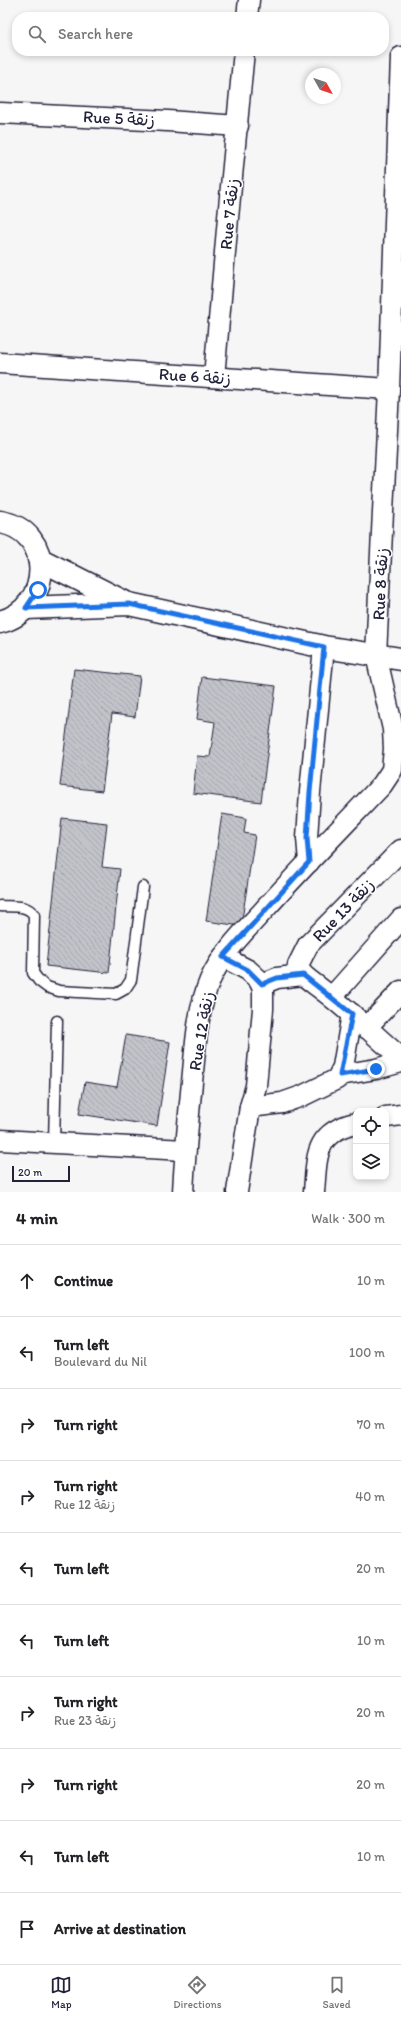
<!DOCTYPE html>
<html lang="en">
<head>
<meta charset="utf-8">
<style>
	:root { --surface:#fff; --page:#f6f6f6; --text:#202124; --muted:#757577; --line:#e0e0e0; --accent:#22223b }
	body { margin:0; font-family:Itim,"Playpen Sans Arabic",sans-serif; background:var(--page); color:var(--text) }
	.controls { position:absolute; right:12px; bottom:12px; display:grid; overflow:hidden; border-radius:8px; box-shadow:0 2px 6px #0003 }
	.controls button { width:36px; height:36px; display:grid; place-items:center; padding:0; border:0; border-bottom:1px solid var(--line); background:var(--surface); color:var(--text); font:20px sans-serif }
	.compass { position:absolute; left:305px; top:68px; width:36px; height:36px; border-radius:50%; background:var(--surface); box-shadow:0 2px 6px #0003; rotate:130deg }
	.scale { position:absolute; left:12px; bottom:10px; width:58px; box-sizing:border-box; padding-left:4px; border:2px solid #22223b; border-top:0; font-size:11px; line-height:14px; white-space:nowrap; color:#22223b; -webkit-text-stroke:3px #fff; paint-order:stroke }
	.stop { position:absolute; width:12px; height:12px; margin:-9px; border:3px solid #1a73e8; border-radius:50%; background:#fff }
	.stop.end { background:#1a73e8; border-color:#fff; box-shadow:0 1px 4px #0008 }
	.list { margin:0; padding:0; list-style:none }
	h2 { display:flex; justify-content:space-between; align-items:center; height:52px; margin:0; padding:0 16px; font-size:17px }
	h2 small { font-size:13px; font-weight:400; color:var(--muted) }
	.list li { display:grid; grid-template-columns:26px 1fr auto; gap:12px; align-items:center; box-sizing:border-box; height:72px; padding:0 16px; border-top:1px solid var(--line) }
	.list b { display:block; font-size:15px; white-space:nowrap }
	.list p { margin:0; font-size:13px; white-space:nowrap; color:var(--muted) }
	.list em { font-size:13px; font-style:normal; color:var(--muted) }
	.icon { flex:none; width:22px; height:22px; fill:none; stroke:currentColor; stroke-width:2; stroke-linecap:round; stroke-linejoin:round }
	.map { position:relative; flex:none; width:401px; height:1192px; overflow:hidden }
	.search { position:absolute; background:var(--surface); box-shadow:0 2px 6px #0003; left:12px; right:12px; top:12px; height:44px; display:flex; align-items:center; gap:10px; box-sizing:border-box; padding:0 14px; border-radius:16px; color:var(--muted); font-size:15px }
	.sheet { height:772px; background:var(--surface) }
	nav { display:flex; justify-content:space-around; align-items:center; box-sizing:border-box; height:56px; border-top:1px solid var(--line); background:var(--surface); font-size:11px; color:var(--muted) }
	nav a { display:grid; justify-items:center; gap:2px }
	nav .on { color:var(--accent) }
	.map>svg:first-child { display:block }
</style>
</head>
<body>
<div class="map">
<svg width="401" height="1192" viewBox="0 0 401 1192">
	<defs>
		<pattern id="building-back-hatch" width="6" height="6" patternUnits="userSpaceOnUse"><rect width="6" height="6" fill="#c2c2c9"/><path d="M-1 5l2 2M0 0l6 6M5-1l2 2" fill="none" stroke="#a6a6ae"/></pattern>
	</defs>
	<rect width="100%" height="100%" fill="#f6f6f7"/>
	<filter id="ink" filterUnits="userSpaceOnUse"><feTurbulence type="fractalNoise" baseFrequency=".025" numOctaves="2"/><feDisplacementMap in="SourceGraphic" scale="8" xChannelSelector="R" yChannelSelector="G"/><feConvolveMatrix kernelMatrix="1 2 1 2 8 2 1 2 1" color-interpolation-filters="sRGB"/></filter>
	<g filter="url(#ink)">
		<g fill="url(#building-back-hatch)" stroke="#22223b">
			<polygon points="74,669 140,676 135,717 112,714 102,791 60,786"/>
			<polygon points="202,677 276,686 261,802 193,793 197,756 210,757 215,722 197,719"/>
			<polygon points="222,814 246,818 244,833 255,835 241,926 206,921"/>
			<polygon points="62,818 107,823 102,867 120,869 109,973 46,966"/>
			<polygon points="126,1035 170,1042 157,1126 79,1114 85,1082 117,1087"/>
		</g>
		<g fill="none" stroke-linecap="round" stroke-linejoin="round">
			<g stroke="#22223b" stroke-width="13">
				<g id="lane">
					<path d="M0,906C12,907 27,904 34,915L33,973L39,981L47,987L59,991L116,994L125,989L131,980L143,887"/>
					<polyline points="54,1142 57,1021"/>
				</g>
			</g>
			<g stroke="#22223b" stroke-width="23">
				<g id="street">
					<polyline points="247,17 249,0"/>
					<polyline points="0,113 168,121 238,126"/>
					<polyline points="0,363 389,389"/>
					<polyline points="214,377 228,218 244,51"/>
					<path d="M401,850L308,945L298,965C299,975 314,983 321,989C349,1010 374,1035 401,1058"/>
					<polyline points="309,862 307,838 310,792 324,647"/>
					<polyline points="223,957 248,970 259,980 263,989 263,1009 256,1086 250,1107 237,1192"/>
					<polyline points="262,984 277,978 303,975"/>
					<polyline points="332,997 401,919"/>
					<polyline points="366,1028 401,991"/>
					<polyline points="340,1075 376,1069 401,1062"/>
					<polyline points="250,1107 282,1103 302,1096 337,1079 343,1067 352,1014"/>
					<polyline points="386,1117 401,1115"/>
					<polyline points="0,1140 185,1150"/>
					<path d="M183,1192C185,1152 189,1112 193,1072C196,1041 198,1008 210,980C222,953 244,932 264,910C302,868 342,827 382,785L392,770L394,749L393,729L376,655L389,389L401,57"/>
					<path d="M314,1192C317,1157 314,1132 356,1123"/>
				</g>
			</g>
			<g stroke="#22223b" stroke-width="25">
				<g id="secondary">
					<path d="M0,522C54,530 54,608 0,622"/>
					<polyline points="39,559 128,604"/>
					<polyline points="26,608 129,604 324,647 401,659"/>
				</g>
			</g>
			<use href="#lane" stroke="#fff" stroke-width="10"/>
			<use href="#street" stroke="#fff" stroke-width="20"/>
			<use href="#secondary" stroke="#fff" stroke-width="22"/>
		</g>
	</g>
	<g fill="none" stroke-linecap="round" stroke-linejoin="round" filter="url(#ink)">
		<polyline stroke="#1a73e8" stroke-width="5" points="38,590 26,608 129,604 324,647 310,792 307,838 309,862 223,957 248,970 262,984 277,978 303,975 352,1014 340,1075 376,1069"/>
	</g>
	<g text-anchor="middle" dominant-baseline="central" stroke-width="3" stroke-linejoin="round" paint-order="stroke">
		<g font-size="17" fill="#22223b" stroke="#fff">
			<text transform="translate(119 118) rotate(3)">Rue 5 زنقة</text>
			<text transform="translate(229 214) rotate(-84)">Rue 7 زنقة</text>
			<text transform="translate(195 376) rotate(4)">Rue 6 زنقة</text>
			<text transform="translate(380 584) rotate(-87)">Rue 8 زنقة</text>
			<text transform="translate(343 910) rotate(-46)">Rue 13 زنقة</text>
			<text transform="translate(201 1031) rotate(-80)">Rue 12 زنقة</text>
		</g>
	</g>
</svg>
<div class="controls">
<button><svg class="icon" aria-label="locate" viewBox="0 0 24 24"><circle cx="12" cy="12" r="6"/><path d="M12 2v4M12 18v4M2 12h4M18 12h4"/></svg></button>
<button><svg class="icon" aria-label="layers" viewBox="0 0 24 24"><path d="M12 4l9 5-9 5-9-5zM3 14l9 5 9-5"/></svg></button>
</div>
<svg class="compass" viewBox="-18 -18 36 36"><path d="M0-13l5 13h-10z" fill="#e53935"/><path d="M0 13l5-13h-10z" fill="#757577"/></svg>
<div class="scale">20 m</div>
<div class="stop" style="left:38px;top:590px"></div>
<div class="stop end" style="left:376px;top:1069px"></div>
<div class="search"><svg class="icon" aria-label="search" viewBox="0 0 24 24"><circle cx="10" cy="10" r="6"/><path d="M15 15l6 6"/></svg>Search here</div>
</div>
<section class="sheet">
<h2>4 min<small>Walk · 300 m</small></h2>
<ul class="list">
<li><svg class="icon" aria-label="ahead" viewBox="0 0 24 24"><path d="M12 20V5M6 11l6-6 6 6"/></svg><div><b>Continue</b></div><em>10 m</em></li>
<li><svg class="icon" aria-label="left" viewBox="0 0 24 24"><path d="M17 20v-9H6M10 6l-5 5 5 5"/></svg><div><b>Turn left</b><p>Boulevard du Nil</p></div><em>100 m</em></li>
<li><svg class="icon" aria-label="right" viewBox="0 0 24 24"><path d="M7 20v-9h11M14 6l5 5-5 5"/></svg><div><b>Turn right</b></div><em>70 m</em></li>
<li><svg class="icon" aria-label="right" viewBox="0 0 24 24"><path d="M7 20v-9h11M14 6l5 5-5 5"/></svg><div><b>Turn right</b><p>Rue 12 زنقة</p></div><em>40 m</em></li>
<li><svg class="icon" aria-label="left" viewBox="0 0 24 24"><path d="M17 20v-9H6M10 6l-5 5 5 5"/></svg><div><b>Turn left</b></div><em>20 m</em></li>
<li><svg class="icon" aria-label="left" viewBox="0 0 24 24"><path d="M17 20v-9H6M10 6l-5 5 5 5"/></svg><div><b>Turn left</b></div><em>10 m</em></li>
<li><svg class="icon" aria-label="right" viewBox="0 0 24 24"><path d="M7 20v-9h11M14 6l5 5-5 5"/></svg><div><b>Turn right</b><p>Rue 23 زنقة</p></div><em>20 m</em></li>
<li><svg class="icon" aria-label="right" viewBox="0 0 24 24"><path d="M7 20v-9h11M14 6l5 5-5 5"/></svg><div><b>Turn right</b></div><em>20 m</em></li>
<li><svg class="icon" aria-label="left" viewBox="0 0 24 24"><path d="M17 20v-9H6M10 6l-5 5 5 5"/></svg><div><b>Turn left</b></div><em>10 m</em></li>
<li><svg class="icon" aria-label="arrive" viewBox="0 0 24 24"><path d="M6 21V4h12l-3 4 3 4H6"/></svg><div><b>Arrive at destination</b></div></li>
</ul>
</section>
<nav>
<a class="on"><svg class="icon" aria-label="map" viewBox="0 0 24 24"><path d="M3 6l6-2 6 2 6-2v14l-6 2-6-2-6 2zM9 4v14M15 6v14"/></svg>Map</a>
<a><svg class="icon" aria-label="directions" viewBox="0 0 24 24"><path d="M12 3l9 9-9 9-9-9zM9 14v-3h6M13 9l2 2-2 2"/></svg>Directions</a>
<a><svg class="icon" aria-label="saved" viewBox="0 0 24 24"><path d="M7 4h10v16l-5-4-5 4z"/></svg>Saved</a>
</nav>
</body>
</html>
